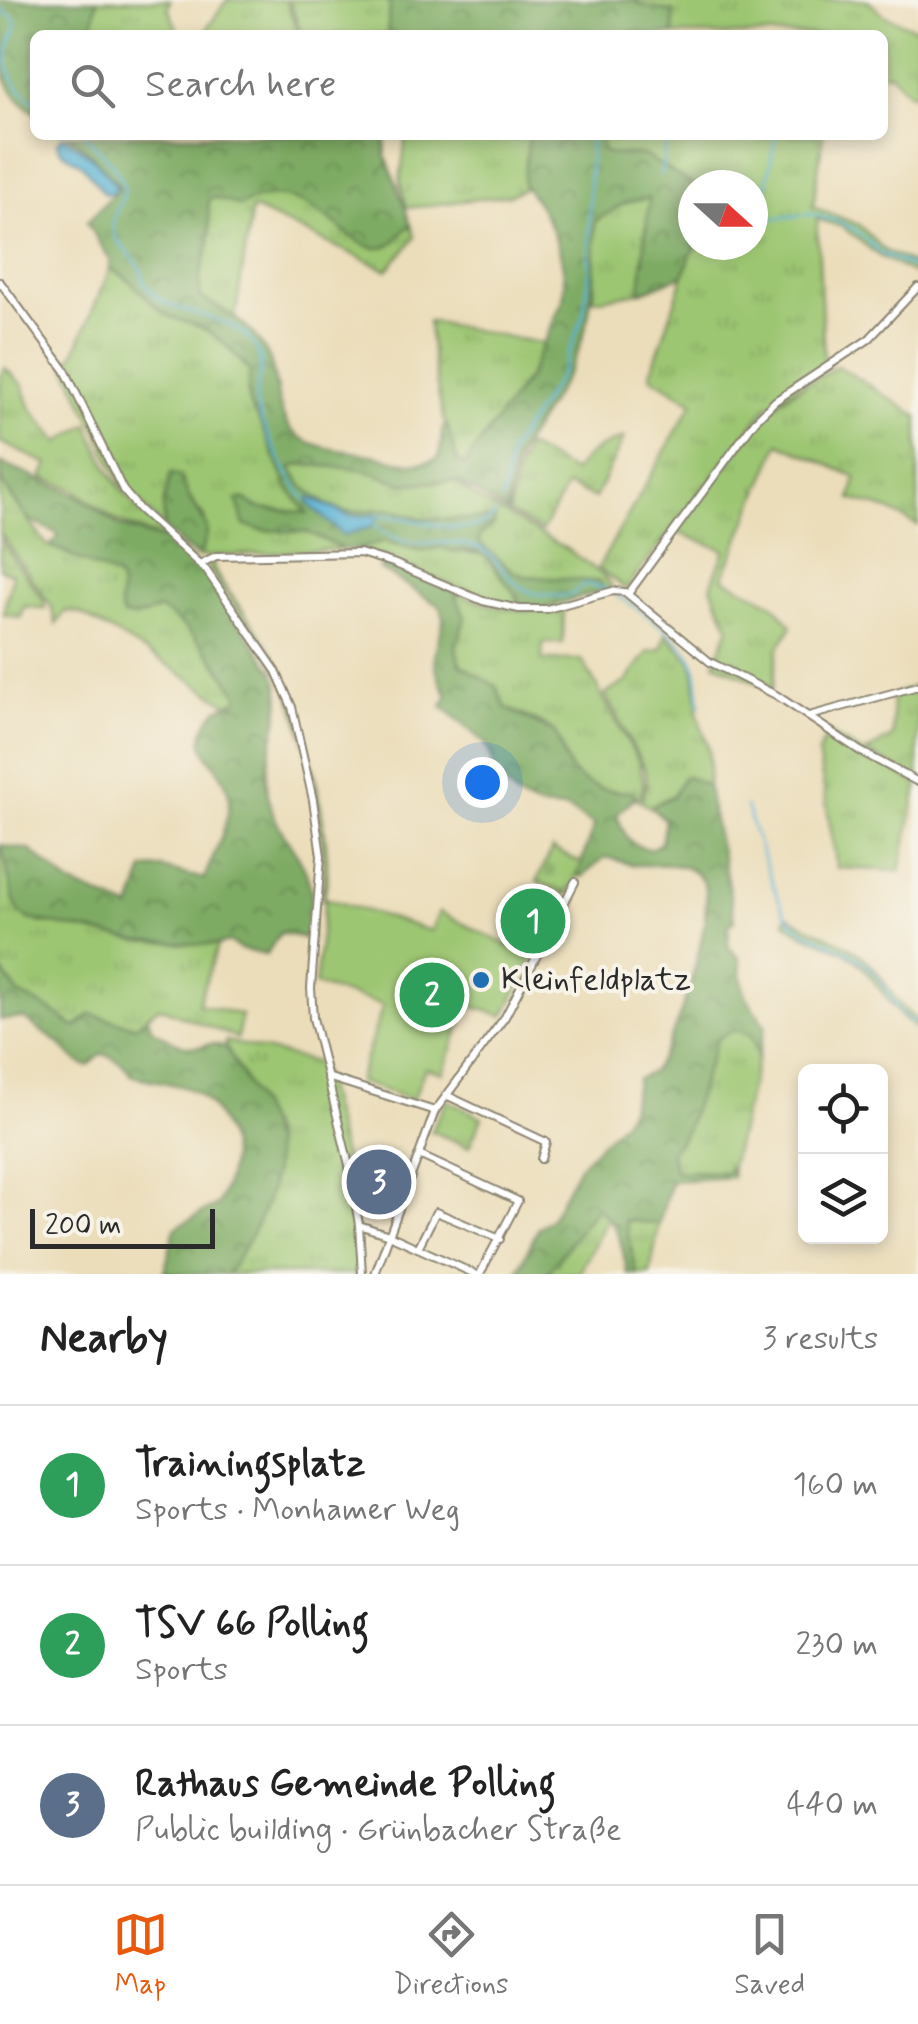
<!DOCTYPE html>
<html lang="en">
<head>
<meta charset="utf-8">
<style>
	:root { --surface:#fff; --page:#f2f2f2; --text:#222; --muted:#767676; --line:#e0e0e0; --accent:#ea580c }
	body { margin:0; font-family:Mynerve,sans-serif; background:var(--page); color:var(--text) }
	.controls { position:absolute; right:30px; bottom:30px; display:grid; overflow:hidden; border-radius:15px; box-shadow:0 5px 15px #0003 }
	.controls button { width:90px; height:90px; display:grid; place-items:center; padding:0; border:0; border-bottom:2px solid var(--line); background:var(--surface); color:var(--text); font:50px sans-serif }
	.compass { position:absolute; left:678px; top:170px; width:90px; height:90px; border-radius:50%; background:var(--surface); box-shadow:0 5px 15px #0003; rotate:111deg }
	.scale { position:absolute; left:30px; bottom:25px; width:185px; box-sizing:border-box; padding-left:10px; border:5px solid #2b2b2b; border-top:0; font-size:28px; line-height:35px; white-space:nowrap; color:#2b2b2b; -webkit-text-stroke:8px #f7f3e8; paint-order:stroke }
	.you { position:absolute; left:482px; top:782px; width:35px; height:35px; margin:-25px; border:8px solid #fff; border-radius:50%; background:#1a73e8; box-shadow:0 0 0 15px #1a73e833 }
	.badge { display:grid; place-items:center; width:65px; height:65px; border-radius:50%; background:var(--accent); color:#fff; font-size:32px; font-weight:700 }
	.pin { position:absolute; translate:-50% -50%; border:5px solid #fff; box-shadow:0 2px 10px #0006 }
	.list { margin:0; padding:0; list-style:none }
	h2 { display:flex; justify-content:space-between; align-items:center; height:130px; margin:0; padding:0 40px; font-size:42px }
	h2 small { font-size:32px; font-weight:400; color:var(--muted) }
	.list li { display:grid; grid-template-columns:65px 1fr auto; gap:30px; align-items:center; box-sizing:border-box; height:160px; padding:0 40px; border-top:2px solid var(--line) }
	.list b { display:block; font-size:38px; white-space:nowrap }
	.list p { margin:0; font-size:32px; white-space:nowrap; color:var(--muted) }
	.list em { font-size:32px; font-style:normal; color:var(--muted) }
	.icon { flex:none; width:55px; height:55px; fill:none; stroke:currentColor; stroke-width:2; stroke-linecap:round; stroke-linejoin:round }
	.map { position:relative; flex:none; width:918px; height:1274px; overflow:hidden }
	.search { position:absolute; background:var(--surface); box-shadow:0 5px 15px #0003; left:30px; right:30px; top:30px; height:110px; display:flex; align-items:center; gap:25px; box-sizing:border-box; padding:0 35px; border-radius:15px; color:var(--muted); font-size:38px }
	.sheet { height:610px; background:var(--surface) }
	nav { display:flex; justify-content:space-around; align-items:center; box-sizing:border-box; height:140px; border-top:2px solid var(--line); background:var(--surface); font-size:28px; color:var(--muted) }
	nav a { display:grid; justify-items:center; gap:5px }
	nav .on { color:var(--accent) }
	.map>svg:first-child { display:block }
</style>
</head>
<body>
<div class="map">
<svg width="918" height="1274" viewBox="0 0 918 1274">
	<defs>
		<pattern id="grass-tufts" width="24" height="20" patternUnits="userSpaceOnUse" patternTransform="scale(2.5)"><rect width="24" height="20" fill="#9dc672"/><path d="M3 7l-1-3M5 7V3M7 7l1-3M15 17l-1-3M17 17v-4M19 17l1-3" fill="none" stroke="#87aa63"/></pattern>
		<pattern id="forest-crowns" width="20" height="18" patternUnits="userSpaceOnUse" patternTransform="scale(2.5)"><rect width="20" height="18" fill="#7eab64"/><path d="M2 6a3 3 0 1 1 6 0M12 15a3 3 0 1 1 6 0" fill="none" stroke="#678b53"/></pattern>
		<pattern id="cemetery-stones" width="16" height="16" patternUnits="userSpaceOnUse" patternTransform="scale(2.5)"><rect width="16" height="16" fill="#9dc672"/><path d="M2 7V4a2 2 0 0 1 4 0v3zM10 15v-3a2 2 0 0 1 4 0v3z" fill="#87aa63"/></pattern>
	</defs>
	<rect width="100%" height="100%" fill="#f7f3e8"/>
	<filter id="ink" filterUnits="userSpaceOnUse"><feTurbulence type="fractalNoise" baseFrequency=".01" numOctaves="2"/><feDisplacementMap in="SourceGraphic" scale="20" xChannelSelector="R" yChannelSelector="G"/><feConvolveMatrix kernelMatrix="1 2 1 2 8 2 1 2 1" color-interpolation-filters="sRGB"/></filter>
	<filter id="wash" filterUnits="userSpaceOnUse"><feTurbulence type="fractalNoise" baseFrequency=".0048" numOctaves="4" result="noise"/><feDisplacementMap in="SourceGraphic" scale="40" xChannelSelector="R" yChannelSelector="G"/><feGaussianBlur stdDeviation="2.25" result="paint"/><feColorMatrix in="noise" values="0 0 0 0 0 0 0 0 0 0 0 0 0 0 0 0 0 1.4 0 .05"/><feComposite in="paint" operator="in"/></filter>
	<g filter="url(#wash)">
		<rect width="100%" height="100%" fill="#ebddb9"/>
		<g fill="url(#grass-tufts)" stroke="#64784e" stroke-width="2.5">
			<polygon points="97,0 170,0 168,8 180,35 91,35"/>
			<polygon points="227,0 286,0 299,35 207,35 208,27"/>
			<polygon points="289,0 387,0 390,7 387,35 302,35"/>
			<polygon points="633,0 868,0 883,15 918,29 918,92 909,94 890,73 883,74 883,35 673,35 673,12 641,5"/>
			<polygon points="406,135 529,135 525,188 509,195 407,208 400,183"/>
			<polygon points="602,135 823,135 813,207 859,225 885,251 918,266 918,276 879,256 843,227 817,219 824,357 830,364 767,406 626,589 598,568 693,402 650,376 691,254 698,245 753,245 753,185 693,185 644,155 607,154 601,150"/>
			<path d="M273,196C304,198 325,212 347,234L402,230L411,225L415,238L387,270L252,208L235,318L201,298C194,271 210,257 210,233C210,221 207,211 209,199L213,197L240,205L255,197Z"/>
			<polygon points="650,197 640,292 594,300 595,221 625,203"/>
			<path d="M110,269C127,275 144,296 159,308C173,317 188,320 203,328C222,338 236,356 250,372C248,389 244,402 257,416L294,495L307,513L259,508L244,499L261,530L307,532L343,549L198,557L193,553L196,554L203,549L205,517C190,504 186,487 171,474L163,505L165,529L122,484L65,364L74,354Z"/>
			<path d="M428,321L545,344L529,376L464,466C442,448 432,351 428,321Z"/>
			<polygon points="838,366 918,416 918,526 889,510 851,499 856,477 779,443 723,578 773,604 792,626 778,649 772,690 715,663 729,627 711,586 725,550 676,532 763,417 786,396"/>
			<path d="M5,368L23,385L30,407L59,442L88,424C110,479 125,501 170,539L146,533L115,520L73,489L42,477L48,464L0,442V376Z"/>
			<path d="M624,438L595,498L567,486L542,531L509,513L516,474L526,446L574,472C589,451 600,446 624,438Z"/>
			<polygon points="294,464 361,469 404,484 455,481 473,496 570,551 604,576 612,587 605,590 600,582 525,576 514,572 480,544 479,536 494,525 494,519 490,518 462,521 419,519 391,509 345,512 327,505 302,486 291,469"/>
			<path d="M0,475L10,495L46,544L117,577L136,618L160,609C194,628 217,663 239,696L238,701L227,704L168,665L81,614L66,611L56,624L51,606L0,533Z"/>
			<polygon points="0,539 44,601 45,609 24,606 21,618 3,614 13,574 0,569"/>
			<polygon points="383,541 418,550 441,547 455,552 484,554 516,595 519,606 480,598 389,558 357,550"/>
			<path d="M212,561L216,574C239,607 267,640 285,676C304,713 341,865 322,900C328,836 308,721 275,666C256,632 230,603 209,569L207,562Z"/>
			<path d="M455,592C491,608 525,616 564,608L563,643H543L542,660H582L639,762L644,785L638,800L633,792C611,793 579,787 568,765C562,754 562,738 550,729C537,720 520,714 506,708L502,705L496,686L464,669L457,658L456,647L465,618Z"/>
			<path d="M666,634L693,663L699,707L697,708C698,721 703,730 707,742C711,756 709,772 708,786L697,782L650,807L641,802L647,783L645,770L605,694L627,681L648,652L661,649Z"/>
			<polygon points="918,685 918,776 916,777 867,752 893,736 892,695"/>
			<polygon points="828,733 918,784 900,871 837,868 818,753"/>
			<polygon points="0,845 40,923 65,924 137,941 218,945 198,1004 242,1015 237,1038 159,1007 135,1026 86,1017 77,1027 73,1026 52,1011 19,994 0,969"/>
			<path d="M787,915C812,932 843,939 865,959C886,977 894,1006 918,1021V1030C890,1013 880,981 855,959C834,942 806,940 785,922Z"/>
			<path d="M735,1030L752,1035L758,1057L731,1166L727,1172C711,1172 693,1172 676,1171L673,1169L671,1151L681,1140L717,1039Z"/>
			<path d="M226,1041L320,1063L353,1195L360,1274H227C255,1229 290,1178 267,1123C256,1097 239,1072 226,1047Z"/>
			<polygon points="447,1100 482,1117 469,1147 431,1131"/>
			<polygon points="595,1208 609,1216 579,1274 547,1274"/>
			<polygon points="624,1220 659,1224 650,1274 637,1274"/>
		</g>
		<g fill="url(#forest-crowns)" stroke="#546b48" stroke-width="2.5">
			<path d="M0,0H97L91,35H35V113C4,92 0,71 5,35L0,26Z"/>
			<polygon points="387,0 633,0 641,5 674,12 673,35 387,35 390,7"/>
			<path d="M68,135H385L386,156L411,225C402,231 396,242 388,246C348,263 314,166 240,206L213,197L209,199C207,211 210,221 210,233C210,256 195,273 201,298C228,311 257,330 269,358C279,382 275,420 298,436C318,450 349,451 372,455C397,460 416,469 439,458L443,427L447,425L457,460L464,465L529,376L563,300C568,269 557,235 541,209C535,199 528,192 523,182L529,135H602L601,149L607,154L644,155L693,185V245H698L691,254L683,276C667,279 656,289 640,292L649,198L625,203L595,221C595,271 594,319 572,365C557,395 536,422 520,451C511,470 510,492 507,512L457,481L404,484L361,469L300,464L291,468L302,486L327,505L345,512L391,509L419,519H495L494,525L479,536L480,544L514,572L525,576L600,582L605,590L549,607L519,606L516,595L488,558L476,551L455,552L441,547L425,551L383,541L357,550L343,549L307,532L261,530L244,525L237,500L242,499L260,508L307,513L287,486L257,416C244,403 248,389 250,371C236,356 222,338 202,328C191,322 176,321 165,314C146,301 132,276 110,269V260L87,222L120,187L92,155Z"/>
			<path d="M0,463L77,495L120,526L176,544L201,568L273,671C292,707 264,746 267,785C269,815 282,832 298,856C314,882 314,910 311,939L280,933L266,955L240,949L229,942L218,945L137,941L29,919L19,912L14,901L1,845L30,850L69,883L131,909L144,869L162,868L204,879C213,855 231,822 229,797C226,759 177,751 219,708L235,703L239,696C217,663 194,628 159,609L136,618L123,616C115,603 126,589 117,577L50,546L58,539L57,533L29,520L2,483Z"/>
			<path d="M171,473L181,477C185,485 187,494 191,501C206,525 213,524 201,553H193L165,529L163,505Z"/>
			<path d="M382,561L455,592L465,618L456,647L460,664L496,686L506,708L555,733C561,744 563,761 571,771C586,788 612,793 633,791L635,798L617,814C624,834 627,846 650,849L661,843L665,820L650,807L673,796L683,777L687,776L708,786C714,832 729,875 734,921L729,925L728,946L740,959C741,993 747,1000 766,1026L758,1057L751,1035L735,1030L717,1039L686,1131L671,1151L673,1168L676,1171C693,1172 711,1172 727,1172L731,1166L732,1177L671,1181L659,1224L625,1220L637,1274H628C622,1247 620,1223 596,1208L547,1274H517L538,1228L551,1219L579,1166L622,1122L630,1108L637,1079C641,1077 647,1075 651,1072C674,1051 720,907 702,880C688,859 657,866 636,865C625,864 616,859 605,857L582,877L577,875L594,825L567,809L539,807L518,798L499,778L486,744L442,706L448,696C442,684 434,670 435,656C436,637 448,626 441,607L380,569Z"/>
			<path d="M0,969L19,994L52,1011L73,1026L77,1027L90,1014L135,1026L148,1018L152,1029C163,1035 179,1047 192,1047C210,1048 202,1040 226,1047C239,1072 256,1097 267,1123C289,1177 256,1231 227,1274H164L175,1228L218,1204C224,1191 230,1173 231,1158C232,1136 212,1100 193,1091C174,1081 151,1082 131,1075C126,1065 113,1056 102,1054L88,1066C72,1062 66,1047 53,1039C42,1031 34,1027 24,1018L0,1020Z"/>
		</g>
		<polygon fill="url(#cemetery-stones)" stroke="#64784e" stroke-width="2.5" points="552,849 582,863 568,895 537,881"/>
		<polygon fill="#9dc672" stroke="#64784e" stroke-width="2.5" points="530,895 559,907 504,1016 468,1005 443,1073 425,1068 413,1100 358,1082 383,1005 315,985 325,898 431,931 439,912 509,946"/>
		<g fill="#59b3d6" stroke="#426f80" stroke-width="2.5">
			<polygon points="63,136 95,160 117,187 114,193 105,194 83,166 61,151 57,143"/>
			<polygon points="310,498 349,516 380,515 371,527 343,535 308,503"/>
		</g>
		<g fill="none" stroke-linecap="round" stroke-linejoin="round">
			<g stroke="#59b3d6" stroke-width="2.5">
				<path d="M0,9L16,20C17,30 13,35 10,44C1,69 16,88 35,102"/>
				<path d="M85,135C96,148 118,167 123,183C128,197 116,206 114,218C109,244 132,251 141,270C146,280 139,274 145,284C171,324 236,306 258,352C266,369 253,388 257,405C261,428 290,482 306,499"/>
				<polyline points="661,175 667,135"/>
				<polyline points="765,191 776,135"/>
				<polyline points="764,201 768,219 811,214 837,221 854,229 882,254 918,270"/>
				<polyline points="502,501 510,451 561,374 583,316 589,278 590,135"/>
				<path d="M377,516C408,512 471,546 495,514"/>
				<path d="M374,523C404,556 442,535 476,547C504,557 507,592 544,595C551,596 568,597 574,593C578,590 581,586 585,584L606,589"/>
				<path d="M613,593C635,606 688,641 695,666C698,678 698,692 700,705"/>
				<path d="M746,807C754,829 779,911 791,921C815,941 845,945 870,968C889,986 892,1014 918,1025"/>
			</g>
		</g>
	</g>
	<g filter="url(#ink)">
		<g fill="none" stroke-linecap="round" stroke-linejoin="round">
			<g stroke="#8b8472" stroke-width="10">
				<g id="minor">
					<polyline points="0,282 65,370 123,490 139,509 206,570 276,671 292,707 313,800 321,856 311,988 313,1018 349,1165 359,1225 362,1274"/>
					<polyline points="200,564 216,556 360,553 393,563 483,601 519,609 547,609 613,591 625,592 710,662 776,695 860,751 918,782"/>
					<polyline points="628,594 755,421 775,401 869,339 918,287"/>
					<polyline points="809,716 918,686"/>
					<polyline points="327,1077 435,1111"/>
					<polyline points="446,1095 546,1142 541,1159"/>
					<polyline points="419,1155 518,1201 480,1274"/>
					<polyline points="359,1225 389,1235 475,1274"/>
					<polyline points="418,1248 436,1212 500,1239"/>
					<polyline points="375,1274 435,1111 505,1017 575,882"/>
				</g>
			</g>
			<use href="#minor" stroke="#fff" stroke-width="6"/>
		</g>
	</g>
	<circle fill="#1f6fb2" stroke="#f7f3e8" stroke-width="4" cx="481" cy="980" r="10"/>
	<g text-anchor="middle" dominant-baseline="central" stroke-width="8" stroke-linejoin="round" paint-order="stroke">
		<g font-size="32" fill="#2b2b2b" stroke="#f7f3e8" text-anchor="start">
			<text x="501" y="980">Kleinfeldplatz</text>
		</g>
	</g>
</svg>
<div class="controls">
<button><svg class="icon" aria-label="locate" viewBox="0 0 24 24"><circle cx="12" cy="12" r="6"/><path d="M12 2v4M12 18v4M2 12h4M18 12h4"/></svg></button>
<button><svg class="icon" aria-label="layers" viewBox="0 0 24 24"><path d="M12 4l9 5-9 5-9-5zM3 14l9 5 9-5"/></svg></button>
</div>
<svg class="compass" viewBox="-18 -18 36 36"><path d="M0-13l5 13h-10z" fill="#e53935"/><path d="M0 13l5-13h-10z" fill="#767676"/></svg>
<div class="scale">200 m</div>
<div class="you"></div>
<div class="pin badge" style="left:533px;top:921px;background:#2e9e5b">1</div>
<div class="pin badge" style="left:432px;top:995px;background:#2e9e5b">2</div>
<div class="pin badge" style="left:379px;top:1182px;background:#5c6f8a">3</div>
<div class="search"><svg class="icon" aria-label="search" viewBox="0 0 24 24"><circle cx="10" cy="10" r="6"/><path d="M15 15l6 6"/></svg>Search here</div>
</div>
<section class="sheet">
<h2>Nearby<small>3 results</small></h2>
<ul class="list">
<li><span class="badge" style="background:#2e9e5b">1</span><div><b>Trainingsplatz</b><p>Sports · Monhamer Weg</p></div><em>160 m</em></li>
<li><span class="badge" style="background:#2e9e5b">2</span><div><b>TSV 66 Polling</b><p>Sports</p></div><em>230 m</em></li>
<li><span class="badge" style="background:#5c6f8a">3</span><div><b>Rathaus Gemeinde Polling</b><p>Public building · Grünbacher Straße</p></div><em>440 m</em></li>
</ul>
</section>
<nav>
<a class="on"><svg class="icon" aria-label="map" viewBox="0 0 24 24"><path d="M3 6l6-2 6 2 6-2v14l-6 2-6-2-6 2zM9 4v14M15 6v14"/></svg>Map</a>
<a><svg class="icon" aria-label="directions" viewBox="0 0 24 24"><path d="M12 3l9 9-9 9-9-9zM9 14v-3h6M13 9l2 2-2 2"/></svg>Directions</a>
<a><svg class="icon" aria-label="saved" viewBox="0 0 24 24"><path d="M7 4h10v16l-5-4-5 4z"/></svg>Saved</a>
</nav>
</body>
</html>
